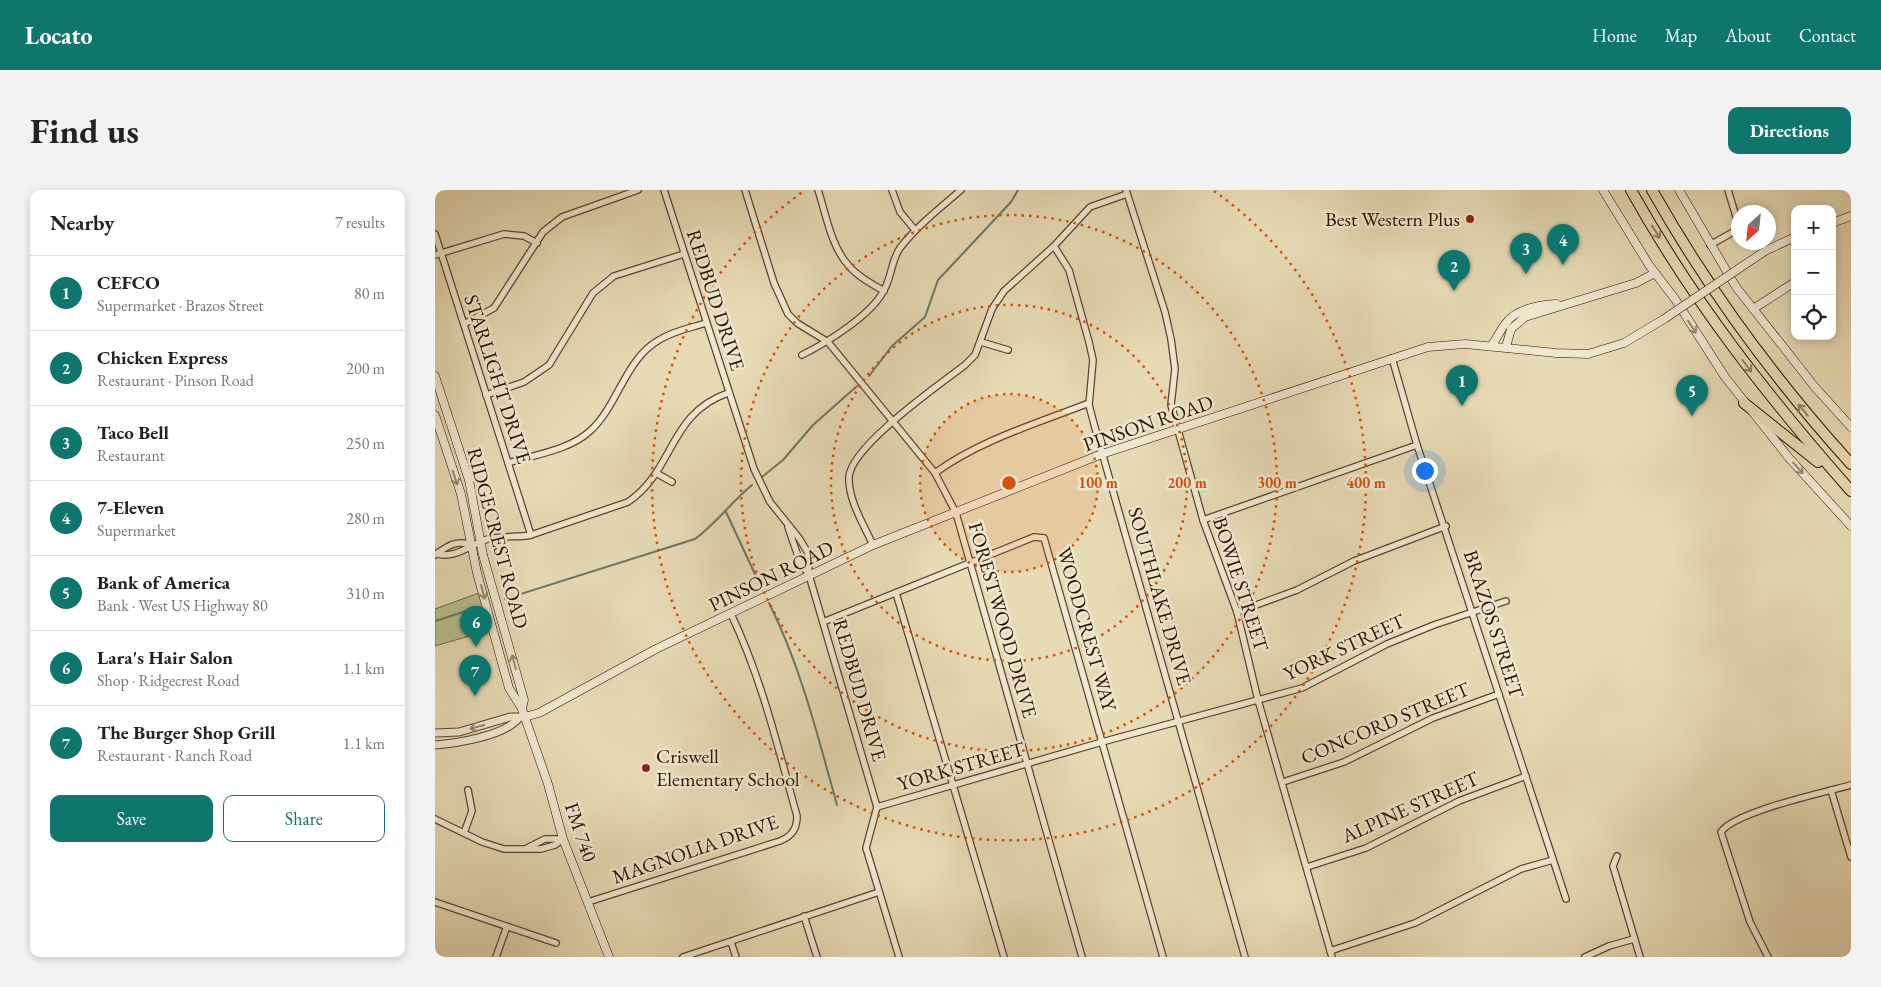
<!DOCTYPE html>
<html lang="en">
<head>
<meta charset="utf-8">
<style>
	:root { --surface:#fff; --page:#f2f2f2; --text:#222; --muted:#767676; --line:#e0e0e0; --accent:#0f766e }
	body { margin:0; font-family:"EB Garamond",serif; background:var(--page); color:var(--text) }
	.controls { position:absolute; right:15px; top:15px; display:grid; overflow:hidden; border-radius:10px; box-shadow:0 2px 8px #0003 }
	.controls button { width:45px; height:45px; display:grid; place-items:center; padding:0; border:0; border-bottom:1px solid var(--line); background:var(--surface); color:var(--text); font:25px sans-serif }
	.compass { position:absolute; left:1296px; top:15px; width:45px; height:45px; border-radius:50%; background:var(--surface); box-shadow:0 2px 8px #0003; rotate:207deg }
	.you { position:absolute; left:989px; top:280px; width:18px; height:18px; margin:-12px; border:4px solid #fff; border-radius:50%; background:#1a73e8; box-shadow:0 0 0 8px #1a73e833 }
	.badge { display:grid; place-items:center; width:32px; height:32px; border-radius:50%; background:var(--accent); color:#fff; font-size:16px; font-weight:700 }
	.pin { position:absolute; translate:-50% -41px; filter:drop-shadow(0 1px 2px #0008) }
	.pin::after { content:''; position:absolute; top:26px; width:18px; height:15px; background:inherit; clip-path:polygon(0 0,100% 0,50% 100%) }
	.list { margin:0; padding:0; list-style:none }
	h2 { display:flex; justify-content:space-between; align-items:center; height:65px; margin:0; padding:0 20px; font-size:21px }
	h2 small { font-size:16px; font-weight:400; color:var(--muted) }
	.list li { display:grid; grid-template-columns:32px 1fr auto; gap:15px; align-items:center; box-sizing:border-box; height:75px; padding:0 20px; border-top:1px solid var(--line) }
	.list b { display:block; font-size:19px; white-space:nowrap }
	.list p { margin:0; font-size:16px; white-space:nowrap; color:var(--muted) }
	.list em { font-size:16px; font-style:normal; color:var(--muted) }
	.actions { display:flex; gap:10px; padding:15px 20px }
	.actions a { flex:1; padding:11px 0; border:1px solid var(--accent); border-radius:10px; text-align:center; font-size:18px; color:var(--accent) }
	.actions .main { background:var(--accent); color:#fff }
	.icon { flex:none; width:28px; height:28px; fill:none; stroke:currentColor; stroke-width:2; stroke-linecap:round; stroke-linejoin:round }
	.map { position:relative; flex:none; width:1416px; height:767px; overflow:hidden; border-radius:10px }
	header { display:flex; align-items:center; gap:30px; box-sizing:border-box; height:70px; padding:0 25px; background:var(--accent); color:#fff }
	header strong { font-size:24px }
	nav { display:flex; gap:28px; margin-inline-start:auto; font-size:18px }
	.intro { display:flex; align-items:center; justify-content:space-between; box-sizing:border-box; height:120px; padding:0 30px }
	h1 { margin:0; font-size:35px }
	.button { padding:12px 22px; border-radius:10px; background:var(--accent); color:#fff; font-size:18px; font-weight:700 }
	main { display:flex; gap:30px; padding:0 30px }
	aside { flex:1; background:var(--surface); border-radius:10px; box-shadow:0 2px 8px #0003 }
	.map>svg:first-child { display:block }
</style>
</head>
<body>
<header>
<strong>Locato</strong>
<nav><a>Home</a><a>Map</a><a>About</a><a>Contact</a></nav>
</header>
<div class="intro"><h1>Find us</h1><a class="button">Directions</a></div>
<main>
<aside>
<h2>Nearby<small>7 results</small></h2>
<ul class="list">
<li><span class="badge">1</span><div><b>CEFCO</b><p>Supermarket · Brazos Street</p></div><em>80 m</em></li>
<li><span class="badge">2</span><div><b>Chicken Express</b><p>Restaurant · Pinson Road</p></div><em>200 m</em></li>
<li><span class="badge">3</span><div><b>Taco Bell</b><p>Restaurant</p></div><em>250 m</em></li>
<li><span class="badge">4</span><div><b>7-Eleven</b><p>Supermarket</p></div><em>280 m</em></li>
<li><span class="badge">5</span><div><b>Bank of America</b><p>Bank · West US Highway 80</p></div><em>310 m</em></li>
<li><span class="badge">6</span><div><b>Lara's Hair Salon</b><p>Shop · Ridgecrest Road</p></div><em>1.1 km</em></li>
<li><span class="badge">7</span><div><b>The Burger Shop Grill</b><p>Restaurant · Ranch Road</p></div><em>1.1 km</em></li>
</ul>
<div class="actions"><a class="main">Save</a><a>Share</a></div>
</aside>
<div class="map">
<svg width="1416" height="767" viewBox="0 0 1416 767">
	<rect width="100%" height="100%" fill="#e7dbb6"/>
	<filter id="stains"><feTurbulence type="fractalNoise" baseFrequency=".004" numOctaves="4"/><feColorMatrix values="0 0 0 0 .2 0 0 0 0 .09 0 0 0 0 .02 0 0 0 .5 -.17"/></filter>
	<radialGradient id="worn" r=".72"><stop offset=".6" stop-color="#630" stop-opacity="0"/><stop offset="1" stop-color="#630" stop-opacity=".3"/></radialGradient>
	<polygon fill="#b8c08c" stroke="#716846" points="44,403 55,440 0,456 0,419"/>
	<g fill="none" stroke-linecap="round" stroke-linejoin="round">
		<g stroke="#6b7767" stroke-width="2">
			<polyline points="434,186 457,156 490,127 503,90 576,12 583,0"/>
			<polyline points="327,287 348,270 378,235 422,196"/>
			<polyline points="291,322 326,397"/>
			<path d="M70,409L260,349C282,333 296,312 317,295"/>
			<path d="M334,413C366,477 383,547 402,615"/>
			<polyline points="0,431 44,417"/>
		</g>
		<g stroke="#59442e" stroke-width="8">
			<g id="minor">
				<polyline points="229,0 319,279 335,312 364,348 373,363 374,385"/>
				<polyline points="310,0 339,93 353,124 362,133 393,152 500,283 521,323 647,767"/>
				<path d="M383,0C391,24 396,57 414,76C423,87 437,94 449,101"/>
				<polyline points="457,0 465,22 480,40"/>
				<polyline points="691,0 730,122 736,149 740,179 736,215 768,330 802,422 823,510 897,767"/>
				<polyline points="0,44 96,345"/>
				<polyline points="1275,55 1300,41 1303,33 1293,0"/>
				<polyline points="619,56 634,80 654,152 658,170 654,215 659,234 810,767"/>
				<polyline points="0,65 69,44 89,46 102,53"/>
				<polyline points="29,134 59,118 108,42 127,27 203,0"/>
				<polyline points="546,152 573,160"/>
				<path d="M367,165C391,153 437,125 449,100C457,86 456,71 465,58C482,36 505,18 526,0"/>
				<polyline points="957,168 982,255 1131,709"/>
				<polyline points="51,205 89,192 114,175 158,103 179,86 249,64"/>
				<path d="M73,273C99,265 135,260 155,241C183,216 190,169 224,150C238,141 255,138 271,133"/>
				<polyline points="221,283 237,292"/>
				<path d="M500,283C545,250 603,233 654,213"/>
				<polyline points="768,330 982,255"/>
				<polyline points="353,337 365,372 374,385 442,617 431,658 464,767"/>
				<path d="M438,355C429,335 413,310 414,287C416,256 504,195 530,175L540,165L557,119L569,101L619,56L655,17L692,4"/>
				<path d="M2,364C21,369 36,354 53,349C68,345 82,348 96,345L193,312C240,280 233,224 293,203"/>
				<path d="M0,365C11,357 21,349 36,355"/>
				<polyline points="461,403 569,767"/>
				<polyline points="802,422 862,400 919,371 1011,336"/>
				<polyline points="388,432 599,347 609,348 728,767"/>
				<polyline points="848,592 909,572 998,528 1064,504"/>
				<polyline points="1396,600 1416,667"/>
				<polyline points="442,617 667,552 867,498 952,454 999,435 1071,411"/>
				<polyline points="0,629 47,652 69,659 106,659 120,655 128,649"/>
				<polyline points="29,643 37,621 33,600"/>
				<polyline points="92,658 110,649 127,649"/>
				<polyline points="1182,666 1178,676 1205,767"/>
				<polyline points="872,677 931,658 1024,611 1091,586"/>
				<polyline points="0,712 121,753"/>
				<path d="M153,712L345,651C357,646 362,639 362,626C343,558 327,489 296,424"/>
				<polyline points="369,726 382,767"/>
				<polyline points="296,752 301,767"/>
				<polyline points="895,761 980,733 1086,679 1118,670"/>
				<polyline points="61,767 72,736"/>
				<polyline points="248,767 444,702"/>
				<polyline points="1150,767 1174,756 1199,749"/>
				<path d="M1333,767L1315,732L1286,642C1299,622 1390,602 1416,595"/>
			</g>
		</g>
		<g stroke="#59442e" stroke-width="9">
			<g id="tertiary">
				<polyline points="0,543 24,542 75,527 89,527"/>
				<path d="M0,555C23,553 68,546 83,529"/>
			</g>
		</g>
		<g stroke="#2a1100" stroke-width="9">
			<g id="secondary">
				<polyline points="1168,0 1214,75 1240,109 1290,187 1354,268 1416,336"/>
				<polyline points="1244,0 1301,97 1379,196 1416,237"/>
				<polyline points="1397,33 1416,26"/>
				<polyline points="1330,61 1360,47"/>
				<polyline points="1318,119 1360,92"/>
				<path d="M1056,156C1062,149 1065,140 1071,133C1081,119 1105,115 1121,114"/>
				<polyline points="1071,157 1076,139 1090,127 1201,93 1220,83"/>
				<polyline points="0,186 34,290 48,365 89,510 87,519"/>
				<polyline points="0,225 26,304 42,383 74,498 87,519 113,594 128,649 174,767"/>
				<polyline points="89,527 104,523 221,459 438,355 667,264 993,157 1030,154 1121,163 1153,164 1189,153 1229,129"/>
			</g>
		</g>
		<g stroke="#2a1100" stroke-width="12">
			<g id="motorway">
				<path d="M1196,0C1257,110 1333,207 1416,301"/>
				<path d="M1217,0C1273,99 1340,190 1416,274"/>
				<polyline points="1309,213 1383,272"/>
			</g>
		</g>
		<use href="#minor" stroke="#efe8d0" stroke-width="5.5"/>
		<use href="#tertiary" stroke="#efe8d0" stroke-width="7"/>
		<use href="#secondary" stroke="#efe8d0" stroke-width="8"/>
		<use href="#motorway" stroke="#e7dbb6" stroke-width="10"/>
		<g stroke="#2a1100" stroke-width="9" stroke-linecap="butt">
			<polyline id="secondary-bridge" points="1229,129 1330,61"/>
		</g>
		<use href="#secondary-bridge" stroke="#efe8d0" stroke-width="8"/>
	</g>
	<defs><path id="oneway-shaft" d="M-6 0H5M1.5-3L5.5 0L1.5 3" fill="none" stroke-width="1.6" stroke-linecap="round" stroke-linejoin="round" transform="scale(1.25)"/></defs>
	<g stroke="#928064">
		<use href="#oneway-shaft" transform="translate(1221 42) rotate(58)"/>
		<use href="#oneway-shaft" transform="translate(1312 176) rotate(53)"/>
		<use href="#oneway-shaft" transform="translate(1368 220) rotate(-130)"/>
	</g>
	<g stroke="#968772">
		<use href="#oneway-shaft" transform="translate(1257 137) rotate(58)"/>
		<use href="#oneway-shaft" transform="translate(1363 278) rotate(48)"/>
		<use href="#oneway-shaft" transform="translate(20 288) rotate(72)"/>
		<use href="#oneway-shaft" transform="translate(48 402) rotate(75)"/>
		<use href="#oneway-shaft" transform="translate(79 472) rotate(-105)"/>
		<use href="#oneway-shaft" transform="translate(42 537) rotate(165)"/>
	</g>
	<circle cx="574" cy="293" r="89" fill="#d5520b" fill-opacity=".12"/>
	<g fill="none" stroke="#d5520b" stroke-width="2.5" stroke-dasharray="2.5 5">
		<circle cx="574" cy="293" r="89"/>
		<circle cx="574" cy="293" r="178"/>
		<circle cx="574" cy="293" r="268"/>
		<path d="M779 1A357 357 0 1 1 369 1"/>
	</g>
	<g fill="#8f2418" stroke="#efe8d0" stroke-width="2">
		<circle cx="1035" cy="29" r="5"/>
		<circle cx="211" cy="578" r="5"/>
	</g>
	<g text-anchor="middle" dominant-baseline="central" stroke-width="5" stroke-linejoin="round" paint-order="stroke">
		<g font-size="20" fill="#2a1100" stroke="#efe8d0" text-anchor="end">
			<text x="1025" y="29">Best Western Plus</text>
			<text x="221" y="566" text-anchor="start">Criswell<tspan x="221" dy="23">Elementary School</tspan></text>
		</g>
		<g font-size="20" fill="#2a1100" stroke="#efe8d0">
			<text transform="translate(281 110) rotate(72)">REDBUD DRIVE</text>
			<text transform="translate(63 189) rotate(72)">STARLIGHT DRIVE</text>
			<text transform="translate(713 233) rotate(-19)">PINSON ROAD</text>
			<text transform="translate(63 348) rotate(75)">RIDGECREST ROAD</text>
			<text transform="translate(336 386) rotate(-26)">PINSON ROAD</text>
			<text transform="translate(806 394) rotate(72)">BOWIE STREET</text>
			<text transform="translate(725 406) rotate(74)">SOUTHLAKE DRIVE</text>
			<text transform="translate(568 430) rotate(74)">FORESTWOOD DRIVE</text>
			<text transform="translate(1059 434) rotate(72)">BRAZOS STREET</text>
			<text transform="translate(652 439) rotate(74)">WOODCREST WAY</text>
			<text transform="translate(909 457) rotate(-25)">YORK STREET</text>
			<text transform="translate(425 500) rotate(74)">REDBUD DRIVE</text>
			<text transform="translate(950 533) rotate(-23)">CONCORD STREET</text>
			<text transform="translate(526 576) rotate(-16)">YORK STREET</text>
			<text transform="translate(975 617) rotate(-24)">ALPINE STREET</text>
			<text transform="translate(146 642) rotate(71)">FM 740</text>
			<text transform="translate(260 659) rotate(-19)">MAGNOLIA DRIVE</text>
		</g>
	</g>
	<circle cx="574" cy="293" r="8" fill="#d5520b" stroke="#efe8d0" stroke-width="2.5"/>
	<g font-size="15" text-anchor="middle" font-weight="bold" fill="#d5520b" stroke="#efe8d0" stroke-width="5" stroke-linejoin="round" paint-order="stroke">
		<text x="663" y="298">100 m</text>
		<text x="752" y="298">200 m</text>
		<text x="842" y="298">300 m</text>
		<text x="931" y="298">400 m</text>
	</g>
	<rect width="100%" height="100%" filter="url(#stains)"/>
	<rect width="100%" height="100%" fill="url(#worn)"/>
</svg>
<div class="controls">
<button>+</button>
<button>−</button>
<button><svg class="icon" aria-label="locate" viewBox="0 0 24 24"><circle cx="12" cy="12" r="6"/><path d="M12 2v4M12 18v4M2 12h4M18 12h4"/></svg></button>
</div>
<svg class="compass" viewBox="-18 -18 36 36"><path d="M0-13l5 13h-10z" fill="#e53935"/><path d="M0 13l5-13h-10z" fill="#767676"/></svg>
<div class="you"></div>
<div class="pin badge" style="left:1027px;top:216px">1</div>
<div class="pin badge" style="left:1019px;top:101px">2</div>
<div class="pin badge" style="left:1091px;top:84px">3</div>
<div class="pin badge" style="left:1128px;top:75px">4</div>
<div class="pin badge" style="left:1257px;top:226px">5</div>
<div class="pin badge" style="left:41px;top:457px">6</div>
<div class="pin badge" style="left:40px;top:506px">7</div>
</div>
</main>
</body>
</html>
